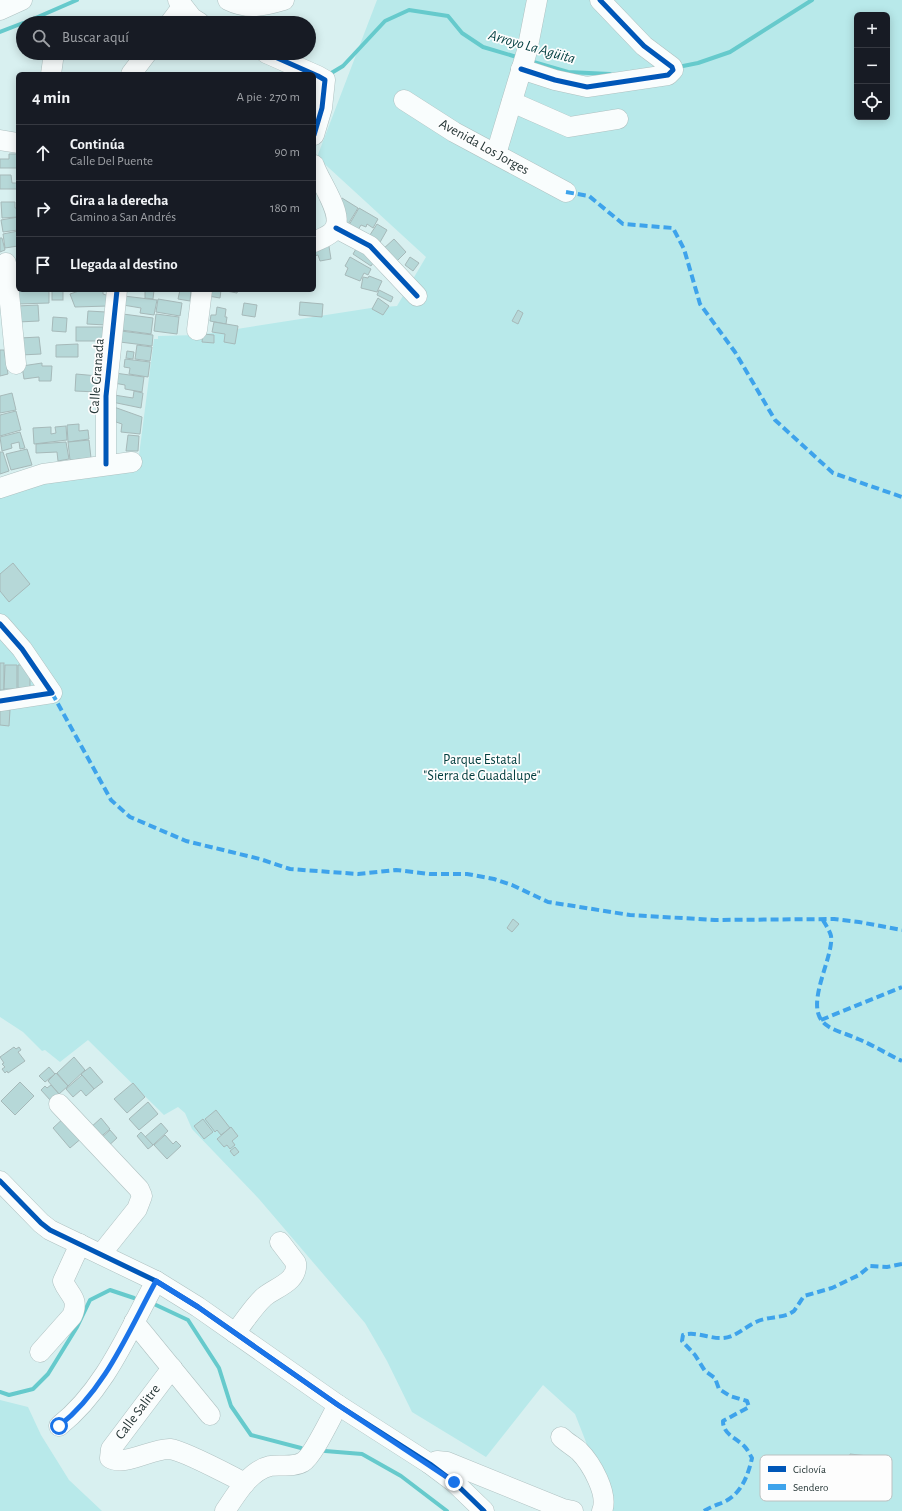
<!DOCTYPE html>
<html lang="es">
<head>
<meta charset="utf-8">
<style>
	:root { --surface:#171b24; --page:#242831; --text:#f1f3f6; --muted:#9ea1a6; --line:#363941 }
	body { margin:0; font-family:"Alegreya Sans",sans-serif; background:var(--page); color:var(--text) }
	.controls { position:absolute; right:12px; top:12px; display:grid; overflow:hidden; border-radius:6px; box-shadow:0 2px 10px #0003 }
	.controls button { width:36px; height:36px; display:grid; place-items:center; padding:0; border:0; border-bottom:1px solid var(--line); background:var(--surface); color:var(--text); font:20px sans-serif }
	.stop { position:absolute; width:12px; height:12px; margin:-9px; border:3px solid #1a73e8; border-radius:50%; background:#fff }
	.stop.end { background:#1a73e8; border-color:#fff; box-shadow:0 1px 4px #0008 }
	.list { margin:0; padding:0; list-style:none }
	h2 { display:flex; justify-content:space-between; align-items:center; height:52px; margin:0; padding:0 16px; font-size:17px }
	h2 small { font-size:13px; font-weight:400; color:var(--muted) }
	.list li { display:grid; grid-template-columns:26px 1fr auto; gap:12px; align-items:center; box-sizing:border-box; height:56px; padding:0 16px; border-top:1px solid var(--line) }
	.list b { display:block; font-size:15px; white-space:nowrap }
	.list p { margin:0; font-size:13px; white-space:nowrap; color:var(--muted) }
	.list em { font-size:13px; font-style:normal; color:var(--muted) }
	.icon { flex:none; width:22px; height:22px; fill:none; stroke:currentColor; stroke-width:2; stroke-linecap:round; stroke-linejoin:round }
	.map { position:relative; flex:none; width:902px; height:1511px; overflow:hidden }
	.search { position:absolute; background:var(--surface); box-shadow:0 2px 10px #0003; left:16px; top:16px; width:300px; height:44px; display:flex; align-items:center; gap:10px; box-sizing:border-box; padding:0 14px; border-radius:22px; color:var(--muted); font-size:15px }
	.panel { position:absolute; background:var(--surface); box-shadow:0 2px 10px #0003; left:16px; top:72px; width:300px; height:220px; border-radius:6px }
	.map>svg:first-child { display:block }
</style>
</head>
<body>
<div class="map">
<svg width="902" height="1511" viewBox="0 0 902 1511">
	<rect width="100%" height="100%" fill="#d8f0f0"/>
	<g fill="#b8e9ea" fill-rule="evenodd">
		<path d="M377,0H902V1511H613L575,1414L543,1385L486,1457L412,1412L387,1361L365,1323L259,1199L192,1129L185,1113L178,1107L164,1115L88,1040L60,1062L45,1050L42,1051L23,1032L0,1017V492L138,463L154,339H158V336L199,335L371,308L397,306L426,257L317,157ZM857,15H887V117H857Z"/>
		<polygon points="0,1400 28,1407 41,1435 69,1480 102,1511 0,1511"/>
	</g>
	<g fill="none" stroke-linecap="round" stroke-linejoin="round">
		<g stroke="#66cacc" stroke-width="4">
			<polyline points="24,23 77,0"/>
			<polyline points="0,32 23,23"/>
			<polyline points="530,61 568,72 610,74"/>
			<polyline points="678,67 698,63 730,52 812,0"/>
			<polyline points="328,75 343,66 385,21 409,10 448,16 462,33 483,47 520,58"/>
			<polyline points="156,1305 188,1320 219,1368 231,1406 251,1435 301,1448"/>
			<polyline points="0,1392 9,1395 33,1389 48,1374 77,1327 90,1300 110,1290 134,1298"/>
			<polyline points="325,1451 362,1454 401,1476 447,1511"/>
		</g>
	</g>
	<g fill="#b6d8d8" stroke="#a6b9b9">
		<polygon points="9,154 18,154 18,168 0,168 0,159 9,159"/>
		<polygon points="0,175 11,175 12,183 18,183 18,189 0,189"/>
		<polygon points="342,198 358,208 347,226 340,222 346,213 336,207"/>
		<polygon points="1,202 15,202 15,208 18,208 18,217 2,218"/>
		<polygon points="359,208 378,219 373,228 367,224 366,227 361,225 358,230 349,225"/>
		<polygon points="18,217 18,230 3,232 1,220"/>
		<polygon points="377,224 387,230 379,244 368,238"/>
		<polygon points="18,231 18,246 5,248 3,234"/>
		<polygon points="0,238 2,238 5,250 0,252"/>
		<polygon points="394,239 406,252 395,263 382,250"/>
		<polygon points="328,240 331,259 320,261 318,255 314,256 314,245"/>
		<polygon points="359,244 378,256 371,266 353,254"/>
		<polygon points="350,257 371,269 368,275 364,273 360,281 345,275 348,268 345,266"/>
		<polygon points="410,257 419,263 413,271 405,265"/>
		<polygon points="369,276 382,281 377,292 361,288 363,277 368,278"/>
		<polygon points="18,290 49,290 49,303 17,304"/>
		<rect x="52" y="290" width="11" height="10"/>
		<polygon points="82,290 103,290 103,294 109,296 108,306 75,307 70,294"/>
		<polygon points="145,290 154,290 153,299 145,298"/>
		<polygon points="180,290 191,290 190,301 178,299"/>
		<polygon points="209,290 238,290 237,293 221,290 220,298 208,296"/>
		<polygon points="379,290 393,297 391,302 377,295"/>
		<polygon points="124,296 157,300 154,315 140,313 141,308 123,305"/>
		<polygon points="378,298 389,306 383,315 372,309"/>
		<polygon points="158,299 182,303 180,316 156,312"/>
		<polygon points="300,302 323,304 322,317 299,315"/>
		<polygon points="244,303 257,305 255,317 242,315"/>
		<polygon points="38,305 39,321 18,322 17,306"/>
		<polygon points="217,307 226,309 225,317 227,317 226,324 210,321 211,315 216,315"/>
		<polygon points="518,310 523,313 518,324 512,321"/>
		<polygon points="88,311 106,312 106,325 87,324"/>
		<polygon points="123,314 153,318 151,334 121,330"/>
		<polygon points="156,314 179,317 177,334 154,331"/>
		<polygon points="53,317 67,318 66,332 52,331"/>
		<polygon points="214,322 238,326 235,344 224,342 225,334 212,332"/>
		<rect x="76" y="327" width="27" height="14"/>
		<polygon points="121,331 153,335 152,346 120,342"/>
		<polygon points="203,334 214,335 214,343 202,342"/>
		<polygon points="39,337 41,354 21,355 20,338"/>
		<polygon points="78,344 78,357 56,357 56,345"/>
		<polygon points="137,345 152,347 150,361 135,359"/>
		<polygon points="0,350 4,350 8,374 0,376"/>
		<polygon points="127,351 134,352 133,359 126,358"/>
		<polygon points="125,359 150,362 148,377 129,374 130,368 124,367"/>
		<polygon points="42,363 42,366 52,366 51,381 39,381 39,377 24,379 22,366"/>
		<polygon points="115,373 144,377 142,392 125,389 125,385 114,383"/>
		<polygon points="76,374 98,376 97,392 75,391"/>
		<polygon points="134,391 143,393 141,408 112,402 114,395 133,398"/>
		<polygon points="12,393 16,410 0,413 0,396"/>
		<polygon points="114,407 142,417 140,434 121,432 122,424 116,422"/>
		<polygon points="16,411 21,430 0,436 0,415"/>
		<polygon points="79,424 79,431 88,430 89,439 68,442 67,425"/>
		<polygon points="66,426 67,440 34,444 33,428 51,427 51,434 56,433 55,427"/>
		<polygon points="20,432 25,448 20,449 19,442 11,444 12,448 2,451 0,437"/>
		<polygon points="128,435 139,436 138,451 126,451"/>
		<polygon points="89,440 91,458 70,460 68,442"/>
		<polygon points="66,442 69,459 58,461 57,452 36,453 36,444"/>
		<polygon points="27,449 32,465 11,470 6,454"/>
		<polygon points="0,452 3,452 9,471 0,474"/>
		<polygon points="13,563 30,584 9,602 0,591 0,574"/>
		<rect x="0" y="663" width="4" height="27"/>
		<polygon points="5,665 17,665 17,689 4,689"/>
		<polygon points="18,665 23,665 30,677 30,688 18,688"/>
		<polygon points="0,709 10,710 9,726 0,725"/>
		<polygon points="513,919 519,924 512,932 507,928"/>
		<polygon points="14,1047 16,1049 19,1047 21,1050 18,1052 25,1061 8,1073 7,1071 5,1073 2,1069 5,1067 2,1064 4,1063 0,1057"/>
		<polygon points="74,1057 85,1070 68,1086 57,1073"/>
		<polygon points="49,1067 55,1074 45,1082 39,1076"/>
		<polygon points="90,1067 103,1082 94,1089 81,1074"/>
		<polygon points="56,1073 68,1086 59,1094 48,1081"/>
		<polygon points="82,1075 94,1089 86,1096 81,1090 73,1097 66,1089"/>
		<polygon points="20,1082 34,1096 15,1115 1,1101"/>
		<polygon points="133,1083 145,1097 127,1113 114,1099"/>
		<polygon points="51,1085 59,1094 51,1101 41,1090 45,1086 47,1088"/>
		<polygon points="148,1102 158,1114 139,1130 129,1119"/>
		<polygon points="216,1110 230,1128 221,1135 217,1130 215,1132 205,1119"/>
		<polygon points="66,1116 83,1137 70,1148 53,1128"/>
		<polygon points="101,1118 110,1129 98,1139 89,1129"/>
		<polygon points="203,1119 213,1132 204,1139 194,1126"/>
		<polygon points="161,1123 168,1131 153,1145 145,1137"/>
		<polygon points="231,1127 238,1136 232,1141 235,1145 230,1149 227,1145 224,1147 217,1139"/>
		<polygon points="110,1130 117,1138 106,1148 99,1140"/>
		<polygon points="141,1132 153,1145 148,1149 137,1136"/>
		<polygon points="165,1135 173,1144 176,1141 181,1146 167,1159 154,1145"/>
		<polygon points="235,1147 239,1152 234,1156 230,1151"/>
		<polygon points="850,1454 877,1457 873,1485 859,1483 860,1476 847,1474"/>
	</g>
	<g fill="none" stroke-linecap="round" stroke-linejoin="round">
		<g stroke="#afc1c1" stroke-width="21">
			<g id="minor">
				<polyline points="178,0 192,18 200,23"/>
				<path d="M228,0C248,10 264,6 284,0"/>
				<polyline points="0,10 22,0"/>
				<polyline points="170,23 182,7"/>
				<polyline points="266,53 318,76 325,80 322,108 314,135"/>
				<polyline points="521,69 555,80 587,87 668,75 673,70 672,67 644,46 600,0"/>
				<polyline points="51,74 54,53"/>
				<polyline points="131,74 147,53"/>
				<polyline points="404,100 454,132 566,192"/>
				<polyline points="512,102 569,127 618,119"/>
				<polyline points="0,140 18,143"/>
				<polyline points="496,154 527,51 537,0"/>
				<path d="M314,165C319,182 349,219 331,233C326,237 320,239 314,242"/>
				<polyline points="336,228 370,246 417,296"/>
				<polyline points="6,263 16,364"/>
				<polyline points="197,330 202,290"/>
				<polyline points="106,464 106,396 117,290"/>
				<polyline points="0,488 43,474 132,462"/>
				<polyline points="0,624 22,649 52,693 0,701"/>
				<polyline points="59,1104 139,1189 142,1196 137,1209 101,1254"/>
				<polyline points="0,1181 41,1223 50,1230 156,1281 198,1307 338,1405 430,1464 454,1482 484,1511"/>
				<polyline points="134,1322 210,1415"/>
				<path d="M235,1333C244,1322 253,1307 264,1297C276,1287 298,1282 296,1263L280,1242"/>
				<path d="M40,1352L72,1316C80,1298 69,1296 63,1281L80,1244"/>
				<path d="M172,1368L111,1449L110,1458C124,1467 153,1448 170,1449C185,1451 229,1475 245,1483"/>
				<path d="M59,1426C105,1390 128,1332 156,1281"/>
				<path d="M561,1437C566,1442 573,1446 579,1451C591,1463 609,1494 602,1511"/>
				<polyline points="430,1464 437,1461 447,1462 563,1509 573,1511"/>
				<path d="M225,1511C236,1495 249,1471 270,1466C280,1464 293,1468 303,1462C313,1456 331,1417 338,1405"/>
			</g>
		</g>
		<use href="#minor" stroke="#f9fdfd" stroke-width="20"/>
		<g stroke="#3ea3eb" stroke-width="4" stroke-dasharray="8 4" stroke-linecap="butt">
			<polyline points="566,192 589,196 623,224 673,228 684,249 700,304 735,352 775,420 833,473 902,497"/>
			<polyline points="52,693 111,800 130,817 186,841 260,859 290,869 358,874 396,870 430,874 467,874 494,879 512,885 548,902 630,915 715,920 834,919 859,922 902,930"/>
			<path d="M823,920C825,924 830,931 831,936C834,958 803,1006 825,1024C833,1031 848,1034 858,1039C873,1045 887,1054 902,1061"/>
			<polyline points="821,1020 902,987"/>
			<path d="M704,1511C710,1507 717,1505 724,1502C741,1494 748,1476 752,1458C750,1455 748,1450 745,1447C737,1438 723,1435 723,1421L749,1407L747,1401L730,1396L719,1389L715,1378L705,1371L695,1355L682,1341L683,1335C696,1331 710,1339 723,1338C736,1337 745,1327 756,1322C766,1317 779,1318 789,1314L794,1311L804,1296L832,1288L859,1275L870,1266L887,1267L902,1264"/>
		</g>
		<g stroke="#fdfdfd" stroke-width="8">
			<g id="cycleway">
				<polyline points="266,53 318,76 325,80 322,108 314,135"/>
				<polyline points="521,69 555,80 587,87 668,75 673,70 672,67 644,46 600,0"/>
				<polyline points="336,228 370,246 417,296"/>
				<polyline points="106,464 106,396 117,290"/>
				<polyline points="0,624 22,649 52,693 0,701"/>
				<polyline points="0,1181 41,1223 50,1230 156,1281 198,1307 338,1405 430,1464 454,1482 484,1511"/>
			</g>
		</g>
		<use href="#cycleway" stroke="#0057b8" stroke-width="5"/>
	</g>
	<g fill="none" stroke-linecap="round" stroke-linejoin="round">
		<path stroke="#1a73e8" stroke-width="5" d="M59,1426C105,1390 128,1332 156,1281L198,1307L338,1405L454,1482"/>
	</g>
	<g text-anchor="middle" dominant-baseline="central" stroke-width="3.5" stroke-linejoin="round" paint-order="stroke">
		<g font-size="14" fill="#253636" stroke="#fdfdfd">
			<text transform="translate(484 147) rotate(29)">Avenida Los Jorges</text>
			<text transform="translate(97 376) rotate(-86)">Calle Granada</text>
			<text transform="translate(138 1412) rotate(-53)">Calle Salitre</text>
		</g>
		<g font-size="14" fill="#003d3e" stroke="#fdfdfd">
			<text x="482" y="760">Parque Estatal<tspan x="482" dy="16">"Sierra de Guadalupe"</tspan></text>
		</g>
		<g font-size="15" font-style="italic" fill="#023f40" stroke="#fdfdfd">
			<text transform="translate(532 47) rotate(16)">Arroyo La Agüita</text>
		</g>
	</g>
	<rect x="760" y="1455" width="132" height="46" rx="6" fill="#fdfdfd" stroke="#bcc1c1" stroke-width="1"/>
	<rect x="768" y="1466" width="18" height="6" fill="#0057b8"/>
	<rect x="768" y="1484" width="18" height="6" fill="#3ea3eb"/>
	<g font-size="11" fill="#253636">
		<text x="793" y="1473">Ciclovía</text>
		<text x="793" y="1491">Sendero</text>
	</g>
</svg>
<div class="controls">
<button>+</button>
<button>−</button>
<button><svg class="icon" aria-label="locate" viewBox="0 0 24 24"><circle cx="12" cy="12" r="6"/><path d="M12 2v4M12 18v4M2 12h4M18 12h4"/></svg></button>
</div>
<div class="stop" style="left:59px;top:1426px"></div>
<div class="stop end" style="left:454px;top:1482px"></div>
<div class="search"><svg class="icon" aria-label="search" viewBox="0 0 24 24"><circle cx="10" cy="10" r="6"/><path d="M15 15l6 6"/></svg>Buscar aquí</div>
<section class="panel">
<h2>4 min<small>A pie · 270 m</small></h2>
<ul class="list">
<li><svg class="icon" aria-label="ahead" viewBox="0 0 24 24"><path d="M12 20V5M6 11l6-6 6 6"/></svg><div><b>Continúa</b><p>Calle Del Puente</p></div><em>90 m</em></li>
<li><svg class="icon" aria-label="right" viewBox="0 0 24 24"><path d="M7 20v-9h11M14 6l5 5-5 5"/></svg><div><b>Gira a la derecha</b><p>Camino a San Andrés</p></div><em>180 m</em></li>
<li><svg class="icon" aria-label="arrive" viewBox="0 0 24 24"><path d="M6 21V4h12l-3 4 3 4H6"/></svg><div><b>Llegada al destino</b></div></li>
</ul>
</section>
</div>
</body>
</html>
